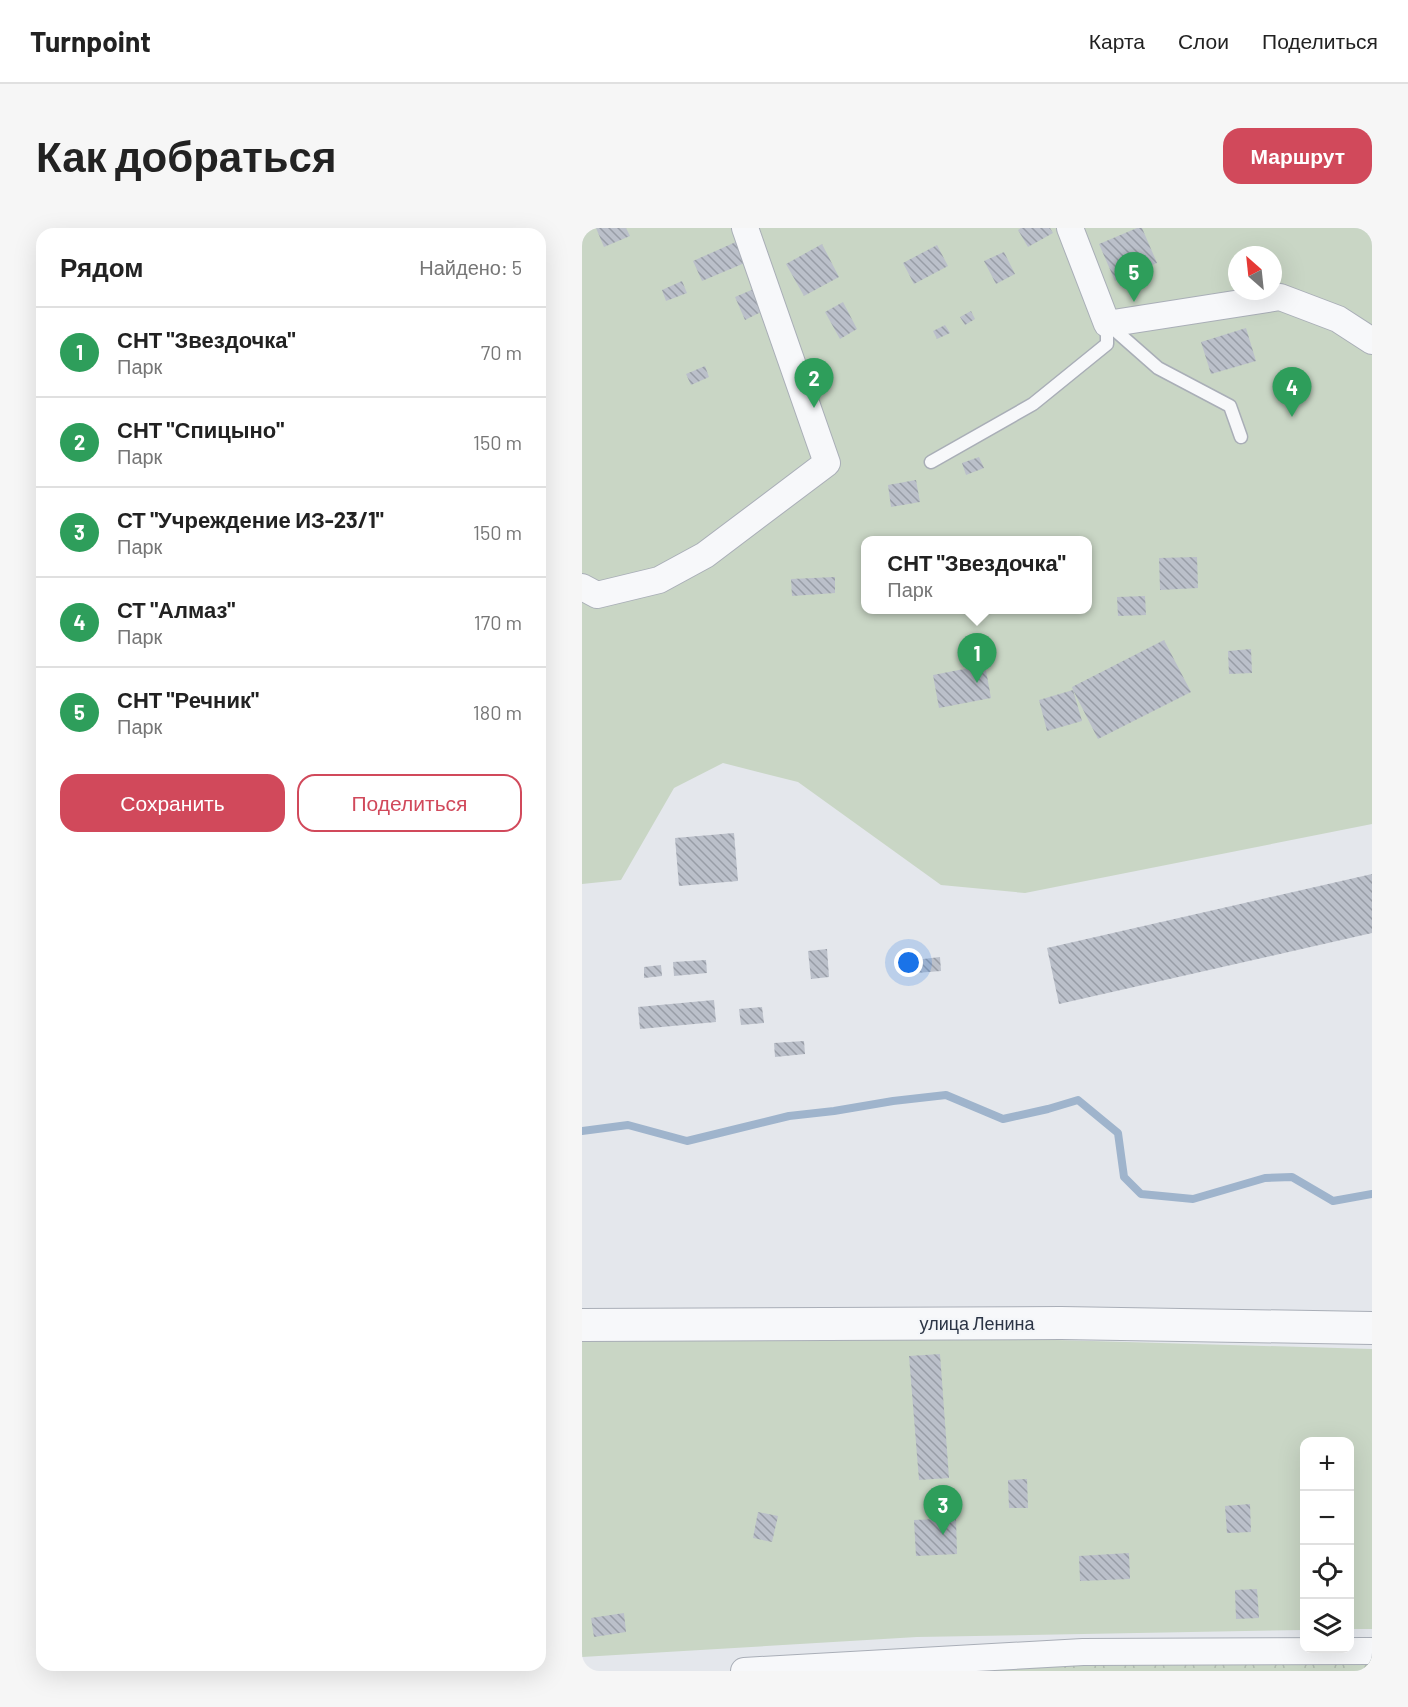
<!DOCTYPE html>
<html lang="ru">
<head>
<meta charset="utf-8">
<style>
	:root { --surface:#fff; --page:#f6f6f6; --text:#222; --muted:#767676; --line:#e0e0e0; --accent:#d1495b }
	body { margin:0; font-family:Barlow,sans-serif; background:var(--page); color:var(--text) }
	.controls { position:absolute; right:18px; bottom:18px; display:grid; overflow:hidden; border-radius:12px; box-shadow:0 6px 24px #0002 }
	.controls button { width:54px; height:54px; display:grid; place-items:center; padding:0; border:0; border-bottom:2px solid var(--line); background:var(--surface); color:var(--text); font:30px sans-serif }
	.compass { position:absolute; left:646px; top:18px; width:54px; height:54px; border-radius:50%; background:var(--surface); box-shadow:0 6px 24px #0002; rotate:333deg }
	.you { position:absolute; left:327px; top:735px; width:21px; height:21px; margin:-15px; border:4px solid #fff; border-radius:50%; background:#1a73e8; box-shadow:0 0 0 9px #1a73e833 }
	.badge { display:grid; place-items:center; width:39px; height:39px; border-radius:50%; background:var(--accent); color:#fff; font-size:20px; font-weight:700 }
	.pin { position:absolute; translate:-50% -50px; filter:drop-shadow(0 2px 3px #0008) }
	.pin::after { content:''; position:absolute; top:32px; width:21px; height:18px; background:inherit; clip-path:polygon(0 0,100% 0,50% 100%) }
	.popup { position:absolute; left:279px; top:308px; width:231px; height:78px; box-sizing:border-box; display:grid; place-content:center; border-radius:12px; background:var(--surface); filter:drop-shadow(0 2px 4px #0005); font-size:20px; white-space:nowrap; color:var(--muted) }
	.popup b { font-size:22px; color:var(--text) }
	.popup::after { content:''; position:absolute; left:50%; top:100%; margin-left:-12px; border:12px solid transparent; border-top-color:var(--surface) }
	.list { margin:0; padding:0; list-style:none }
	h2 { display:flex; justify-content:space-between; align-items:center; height:78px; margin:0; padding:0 24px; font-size:26px }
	h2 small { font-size:20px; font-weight:400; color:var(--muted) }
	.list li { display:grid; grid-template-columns:39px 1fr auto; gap:18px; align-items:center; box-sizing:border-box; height:90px; padding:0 24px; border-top:2px solid var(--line) }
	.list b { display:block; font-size:22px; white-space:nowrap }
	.list p { margin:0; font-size:20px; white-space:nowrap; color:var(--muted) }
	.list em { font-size:20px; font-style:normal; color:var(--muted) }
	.actions { display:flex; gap:12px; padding:18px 24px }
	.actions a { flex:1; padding:14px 0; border:2px solid var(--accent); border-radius:18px; text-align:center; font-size:21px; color:var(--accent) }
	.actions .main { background:var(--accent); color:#fff }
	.icon { flex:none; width:33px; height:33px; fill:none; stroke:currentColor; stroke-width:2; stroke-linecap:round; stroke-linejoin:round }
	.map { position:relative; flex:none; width:790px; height:1443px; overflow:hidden; border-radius:18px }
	header { display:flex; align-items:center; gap:36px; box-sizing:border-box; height:84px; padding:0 30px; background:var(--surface); border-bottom:2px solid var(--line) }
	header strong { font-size:28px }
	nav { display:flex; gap:33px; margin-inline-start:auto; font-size:21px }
	.intro { display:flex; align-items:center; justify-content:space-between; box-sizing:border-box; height:144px; padding:0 36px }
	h1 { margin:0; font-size:42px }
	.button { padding:15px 27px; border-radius:18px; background:var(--accent); color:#fff; font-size:21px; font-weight:700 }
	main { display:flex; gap:36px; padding:0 36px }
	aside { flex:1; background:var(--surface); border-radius:18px; box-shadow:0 6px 24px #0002 }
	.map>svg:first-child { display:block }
</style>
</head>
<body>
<header>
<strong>Turnpoint</strong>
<nav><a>Карта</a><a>Слои</a><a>Поделиться</a></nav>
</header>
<div class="intro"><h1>Как добраться</h1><a class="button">Маршрут</a></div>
<main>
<aside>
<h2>Рядом<small>Найдено: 5</small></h2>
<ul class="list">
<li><span class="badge" style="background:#2e9e5b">1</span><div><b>СНТ &quot;Звездочка&quot;</b><p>Парк</p></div><em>70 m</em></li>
<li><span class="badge" style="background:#2e9e5b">2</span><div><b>СНТ &quot;Спицыно&quot;</b><p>Парк</p></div><em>150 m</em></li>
<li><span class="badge" style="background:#2e9e5b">3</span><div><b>СТ &quot;Учреждение ИЗ-23/1&quot;</b><p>Парк</p></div><em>150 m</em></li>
<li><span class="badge" style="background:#2e9e5b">4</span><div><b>СТ &quot;Алмаз&quot;</b><p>Парк</p></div><em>170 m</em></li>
<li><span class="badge" style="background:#2e9e5b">5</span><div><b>СНТ &quot;Речник&quot;</b><p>Парк</p></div><em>180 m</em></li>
</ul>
<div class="actions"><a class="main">Сохранить</a><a>Поделиться</a></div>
</aside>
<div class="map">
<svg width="790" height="1443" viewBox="0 0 790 1443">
	<defs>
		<pattern id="forest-crowns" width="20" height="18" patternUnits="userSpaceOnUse" patternTransform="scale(1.5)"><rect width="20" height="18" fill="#c9d6c5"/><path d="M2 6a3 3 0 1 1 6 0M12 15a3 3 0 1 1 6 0" fill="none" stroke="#adb8ab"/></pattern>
		<pattern id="building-back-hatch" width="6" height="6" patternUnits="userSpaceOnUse" patternTransform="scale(1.5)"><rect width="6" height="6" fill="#bbc0ca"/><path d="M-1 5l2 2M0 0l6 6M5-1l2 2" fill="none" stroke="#989da6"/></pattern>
	</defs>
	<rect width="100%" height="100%" fill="#e4e7ec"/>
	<polygon fill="url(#forest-crowns)" points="790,1428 790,1443 196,1443"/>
	<g fill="#c9d6c5" fill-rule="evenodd">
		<path d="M0,0H790V596L443,665L359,657L216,554L141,535L92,560L39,652L0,656ZM655,27H691V63H655ZM284,312H506V382H284Z"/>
		<polygon points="82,1106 476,1112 790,1121 790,1401 768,1401 768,1214 722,1214 722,1402 335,1409 0,1429 0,1109"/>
	</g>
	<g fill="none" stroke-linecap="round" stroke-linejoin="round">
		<polyline stroke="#9fb4cc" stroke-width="8" points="0,903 46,897 105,913 207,888 252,883 311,873 364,867 421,891 466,881 496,872 536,905 542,949 559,966 611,971 683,950 710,949 751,973 790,966"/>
	</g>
	<g fill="url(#building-back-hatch)">
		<polygon points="14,0 44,0 48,8 22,19"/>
		<polygon points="439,0 468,0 471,5 446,19 436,2"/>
		<polygon points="555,0 560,0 575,35 533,53 517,16"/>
		<polygon points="156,13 165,34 120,53 111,33"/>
		<polygon points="240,16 257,49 222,68 204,36"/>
		<polygon points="355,17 366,38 332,56 321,35"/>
		<polygon points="422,24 433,46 414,56 402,33"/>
		<polygon points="100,53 105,65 84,73 80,62"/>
		<polygon points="174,60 183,82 163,92 153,69"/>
		<polygon points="261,74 275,101 258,111 243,84"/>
		<polygon points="389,83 393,91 383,97 378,89"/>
		<polygon points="363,97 368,105 355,111 351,103"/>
		<polygon points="664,100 674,133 629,146 619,114"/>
		<polygon points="123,138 127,149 109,157 104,146"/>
		<polygon points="397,229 402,240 384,247 380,235"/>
		<polygon points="334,252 338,274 309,279 306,257"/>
		<polygon points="615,329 616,360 578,362 577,330"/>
		<polygon points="253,349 253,365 210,368 209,351"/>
		<polygon points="563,368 564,387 536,388 535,369"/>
		<polygon points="582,412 609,464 516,511 491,462 500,493 465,503 457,472 491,462 490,459"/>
		<polygon points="669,421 670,445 647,446 646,423"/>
		<polygon points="403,437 409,470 357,480 351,447"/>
		<polygon points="152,605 156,653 97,658 93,610"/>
		<polygon points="790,646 790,705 477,776 465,720"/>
		<polygon points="245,721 247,749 229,751 226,723"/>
		<polygon points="358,729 359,743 334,745 333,732"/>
		<polygon points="124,732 125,745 92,748 91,734"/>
		<polygon points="79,737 80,748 62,750 62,739"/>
		<polygon points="132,772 134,794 58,801 56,779"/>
		<polygon points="180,779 182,795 159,797 157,781"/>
		<polygon points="222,813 223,826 193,829 192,815"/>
		<polygon points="358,1126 367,1250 337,1252 327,1128"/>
		<polygon points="445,1251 446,1280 427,1280 426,1252"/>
		<polygon points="668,1276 669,1304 645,1305 643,1278"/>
		<polygon points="176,1284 196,1288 190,1314 171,1310"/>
		<polygon points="374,1290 375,1326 334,1328 332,1292"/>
		<polygon points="547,1325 548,1351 498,1353 497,1328"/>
		<polygon points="675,1361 677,1390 654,1391 653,1362"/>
		<polygon points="42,1385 44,1404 12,1409 9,1390"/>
	</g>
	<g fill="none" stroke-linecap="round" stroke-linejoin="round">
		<g stroke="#a9aeb7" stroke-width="15">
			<g id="service">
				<polyline points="526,96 576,140 648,178 659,209"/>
				<polyline points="349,234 451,176 525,116 525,96"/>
			</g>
		</g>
		<g stroke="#a9aeb7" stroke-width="28">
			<g id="minor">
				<polyline points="488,0 525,96 698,69 756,91 790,113"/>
				<polyline points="0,359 15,367 77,352 123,327 245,235 163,0"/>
				<polyline points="162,1443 501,1424 790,1423"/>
			</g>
		</g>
		<g stroke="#a9aeb7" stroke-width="34">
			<polyline id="tertiary" points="0,1097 479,1095 790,1100"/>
		</g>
		<use href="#service" stroke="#f7f8fa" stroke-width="12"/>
		<use href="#minor" stroke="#f7f8fa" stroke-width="26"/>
		<use href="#tertiary" stroke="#f7f8fa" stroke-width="32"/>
	</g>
	<g text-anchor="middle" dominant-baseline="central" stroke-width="4.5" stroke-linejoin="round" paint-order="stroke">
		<g font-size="18" fill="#2b3445" stroke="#f4f6f9">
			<text x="395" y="1095">улица Ленина</text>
		</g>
	</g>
</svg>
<div class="controls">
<button>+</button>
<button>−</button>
<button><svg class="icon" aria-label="locate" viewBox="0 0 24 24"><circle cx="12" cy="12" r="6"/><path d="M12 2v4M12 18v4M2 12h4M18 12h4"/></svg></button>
<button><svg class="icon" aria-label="layers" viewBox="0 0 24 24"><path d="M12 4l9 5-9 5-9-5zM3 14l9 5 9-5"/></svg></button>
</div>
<svg class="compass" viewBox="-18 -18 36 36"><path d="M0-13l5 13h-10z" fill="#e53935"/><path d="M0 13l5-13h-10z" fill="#767676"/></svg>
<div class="you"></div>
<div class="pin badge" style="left:395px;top:455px;background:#2e9e5b">1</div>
<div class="popup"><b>СНТ &quot;Звездочка&quot;</b>Парк</div>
<div class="pin badge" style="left:232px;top:180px;background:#2e9e5b">2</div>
<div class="pin badge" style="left:361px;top:1307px;background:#2e9e5b">3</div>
<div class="pin badge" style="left:710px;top:189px;background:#2e9e5b">4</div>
<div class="pin badge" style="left:552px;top:74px;background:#2e9e5b">5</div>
</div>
</main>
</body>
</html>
